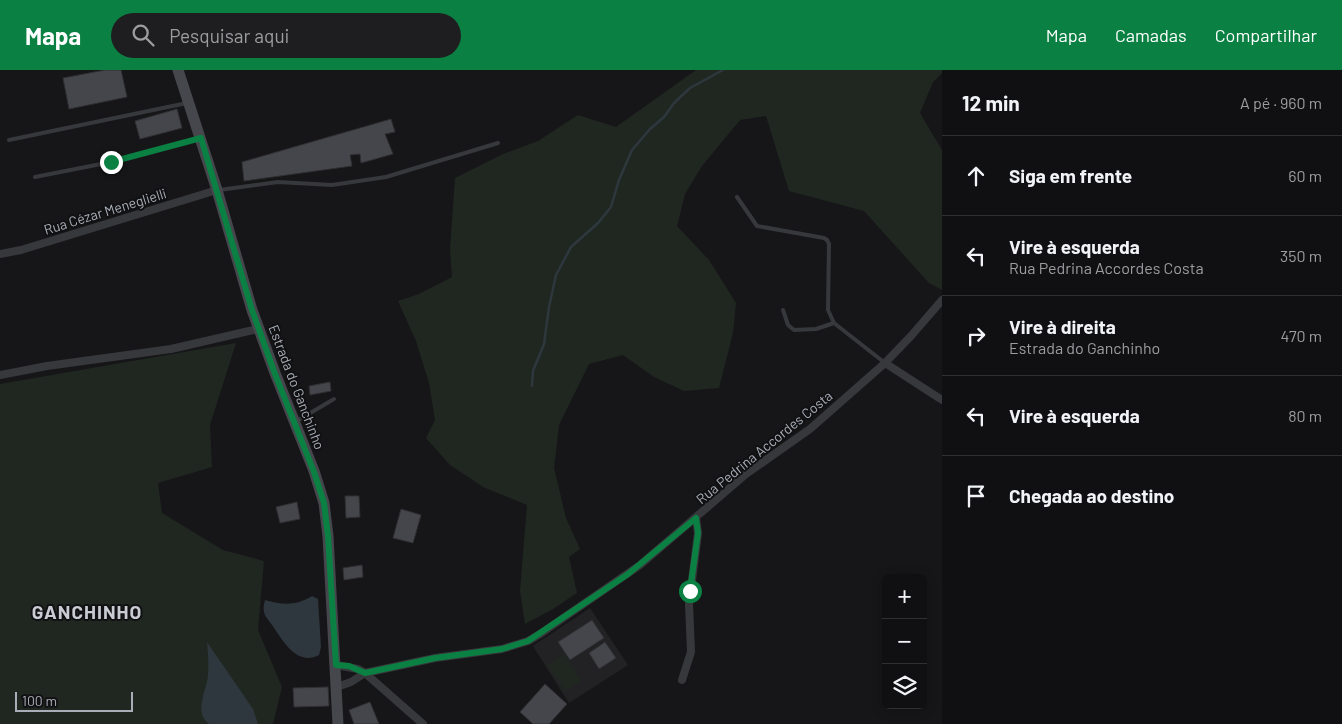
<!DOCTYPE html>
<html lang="pt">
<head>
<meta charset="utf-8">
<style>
	:root { --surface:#101012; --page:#1e1e20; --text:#f1f3f6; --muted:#9c9d9f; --line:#303032; --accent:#0b8043 }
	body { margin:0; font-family:Barlow,sans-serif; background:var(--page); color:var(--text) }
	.controls { position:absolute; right:15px; bottom:15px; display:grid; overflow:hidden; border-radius:8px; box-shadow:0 2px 12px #0003 }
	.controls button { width:45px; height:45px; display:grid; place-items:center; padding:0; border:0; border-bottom:1px solid var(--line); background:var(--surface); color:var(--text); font:25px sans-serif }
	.scale { position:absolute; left:15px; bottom:12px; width:118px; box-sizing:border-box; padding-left:5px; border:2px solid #a8adb7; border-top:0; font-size:14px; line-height:18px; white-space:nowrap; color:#a8adb7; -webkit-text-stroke:4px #111113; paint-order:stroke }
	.stop { position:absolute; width:15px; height:15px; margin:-11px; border:4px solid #0b8043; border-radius:50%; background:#fff }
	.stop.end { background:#0b8043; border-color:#fff; box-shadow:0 1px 5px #0008 }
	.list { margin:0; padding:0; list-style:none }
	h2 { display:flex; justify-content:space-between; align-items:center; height:65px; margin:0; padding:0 20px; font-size:21px }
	h2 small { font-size:16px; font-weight:400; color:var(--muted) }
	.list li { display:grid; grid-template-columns:32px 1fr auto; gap:15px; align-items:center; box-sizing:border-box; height:80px; padding:0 20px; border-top:1px solid var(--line) }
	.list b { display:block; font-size:19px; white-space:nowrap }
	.list p { margin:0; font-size:16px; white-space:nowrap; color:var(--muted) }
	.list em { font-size:16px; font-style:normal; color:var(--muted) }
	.icon { flex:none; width:28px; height:28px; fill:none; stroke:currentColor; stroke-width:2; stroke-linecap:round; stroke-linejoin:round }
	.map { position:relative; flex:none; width:942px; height:654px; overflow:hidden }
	header { display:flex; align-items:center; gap:30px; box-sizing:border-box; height:70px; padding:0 25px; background:var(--accent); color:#fff }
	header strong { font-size:24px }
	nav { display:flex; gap:28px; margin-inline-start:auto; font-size:18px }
	.search { width:350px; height:45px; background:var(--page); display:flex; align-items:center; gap:12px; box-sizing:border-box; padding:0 18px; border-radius:28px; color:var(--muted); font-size:19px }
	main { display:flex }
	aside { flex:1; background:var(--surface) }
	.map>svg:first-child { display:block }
</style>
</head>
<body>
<header>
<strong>Mapa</strong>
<div class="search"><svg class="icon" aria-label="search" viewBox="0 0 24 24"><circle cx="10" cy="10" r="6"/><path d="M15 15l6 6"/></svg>Pesquisar aqui</div>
<nav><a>Mapa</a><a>Camadas</a><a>Compartilhar</a></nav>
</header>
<main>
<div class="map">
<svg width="942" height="654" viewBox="0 0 942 654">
	<rect width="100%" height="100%" fill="#161618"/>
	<polygon fill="#222225" points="590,538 628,595 569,633 533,576"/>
	<g fill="#202721">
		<polygon points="696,0 942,0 942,3 933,12 920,43 942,80 942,220 929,213 864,141 789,121 766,46 740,50 702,96 685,124 677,156 709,190 736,233 733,263 719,318 684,321 654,307 623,285 589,294 559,355 554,398 566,448 580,479 569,487 577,523 553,539 525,554 520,521 527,435 483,417 450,395 426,368 435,350 429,313 416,271 398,231 419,224 452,207 450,179 455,108 503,84 538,71 578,45 616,57"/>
		<polygon points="236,273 210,355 212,397 158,413 162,443 223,480 264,491 258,560 282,617 273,654 0,654 0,314"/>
		<polygon points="564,584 581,610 565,621 547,595"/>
	</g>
	<g fill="#2e373d">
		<path d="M312,526L318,529L321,577L319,585C298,596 284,573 274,558C271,553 265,547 264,542C263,538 264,534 265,530C283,535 296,536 312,526Z"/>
		<path d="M207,572L253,639L258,654H209C193,642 207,620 208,605C209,594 208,583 207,572Z"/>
	</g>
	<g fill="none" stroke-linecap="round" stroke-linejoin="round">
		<polyline stroke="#2e373d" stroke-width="2.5" points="532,316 533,301 544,274 549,237 556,205 571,177 598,153 611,137 619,110 632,80 650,59 664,47 674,33 690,18 723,0"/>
	</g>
	<g fill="#45464b" stroke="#303033">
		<polygon points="105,0 121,0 127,27 69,39 63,8"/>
		<polygon points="177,39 182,58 140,69 135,51"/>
		<polygon points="391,49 395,62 385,64 393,84 361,93 360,84 350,85 352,96 244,111 242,92"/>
		<polygon points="330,312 331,321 310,325 309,316"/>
		<polygon points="345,426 359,426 360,447 346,448"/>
		<polygon points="297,432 300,449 280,453 276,437"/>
		<polygon points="401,439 421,445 413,473 393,468"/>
		<polygon points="362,495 363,507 344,510 343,498"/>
		<polygon points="592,550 604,568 570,590 558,572"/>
		<polygon points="605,572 616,588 599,599 589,583"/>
		<polygon points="545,614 567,634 549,654 533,654 520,642"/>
		<polygon points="328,617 329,636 294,637 293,618"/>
		<polygon points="370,632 379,654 354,654 349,640"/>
	</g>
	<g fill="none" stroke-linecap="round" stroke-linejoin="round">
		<g stroke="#37383c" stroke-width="4">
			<polyline points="9,70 187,33"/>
			<polyline points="35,107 111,92 199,69"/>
			<polyline points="219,120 278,112 332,115 386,107 498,73"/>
			<polyline points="737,127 757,156 824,168 827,170 829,174 828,240 834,253 885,293"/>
			<polyline points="783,240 788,255 794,260 816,259 834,253"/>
			<polyline points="295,352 334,329"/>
		</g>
		<g stroke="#37383c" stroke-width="8">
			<polyline points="0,184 21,180 217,120"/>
			<polyline points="885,293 942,330"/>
			<polyline points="0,305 47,296 171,279 258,259"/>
			<polyline points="336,595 358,599 365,603 423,654"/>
			<polyline points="682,610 691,582 689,534 698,463 696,448"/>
			<polyline points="337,617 351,612 365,603 435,588 502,579 528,571 540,564 640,495 746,404 810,359 885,293 911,266 942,230"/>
		</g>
		<polyline stroke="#45474c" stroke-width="11" points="178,0 217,120 252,240 275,303 314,401 324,433 328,466 338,654"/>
	</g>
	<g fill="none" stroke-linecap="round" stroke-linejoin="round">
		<polyline stroke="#0b8043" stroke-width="6" points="111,92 201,68 252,240 275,304 314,402 324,433 328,466 336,595 349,596 365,603 435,588 502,579 528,571 628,504 696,448 698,463 690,521"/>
	</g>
	<g text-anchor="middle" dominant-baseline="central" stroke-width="4" stroke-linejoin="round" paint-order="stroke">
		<g font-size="14" fill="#a8adb7" stroke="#111113">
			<text transform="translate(105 141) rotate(-17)">Rua Cézar Meneglielli</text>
			<text transform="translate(297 317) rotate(69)">Estrada do Ganchinho</text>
			<text transform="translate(764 377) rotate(-39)">Rua Pedrina Accordes Costa</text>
		</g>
		<g font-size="19" font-weight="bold" letter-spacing="1" fill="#c9ccd3" stroke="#111113">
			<text x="87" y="541">GANCHINHO</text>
		</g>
	</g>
</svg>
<div class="controls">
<button>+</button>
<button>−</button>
<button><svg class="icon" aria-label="layers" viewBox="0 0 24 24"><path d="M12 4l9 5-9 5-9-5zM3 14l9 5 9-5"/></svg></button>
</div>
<div class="scale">100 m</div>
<div class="stop" style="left:690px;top:521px"></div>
<div class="stop end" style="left:111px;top:92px"></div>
</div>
<aside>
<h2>12 min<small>A pé · 960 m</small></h2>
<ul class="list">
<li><svg class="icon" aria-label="ahead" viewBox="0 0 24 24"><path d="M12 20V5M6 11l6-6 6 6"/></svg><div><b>Siga em frente</b></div><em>60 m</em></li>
<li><svg class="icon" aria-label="left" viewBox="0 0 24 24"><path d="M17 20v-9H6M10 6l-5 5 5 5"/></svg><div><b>Vire à esquerda</b><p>Rua Pedrina Accordes Costa</p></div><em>350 m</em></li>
<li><svg class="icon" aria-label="right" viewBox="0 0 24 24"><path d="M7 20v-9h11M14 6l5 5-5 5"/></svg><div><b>Vire à direita</b><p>Estrada do Ganchinho</p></div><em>470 m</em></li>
<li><svg class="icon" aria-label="left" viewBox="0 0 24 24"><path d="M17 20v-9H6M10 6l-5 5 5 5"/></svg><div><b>Vire à esquerda</b></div><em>80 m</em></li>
<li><svg class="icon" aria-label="arrive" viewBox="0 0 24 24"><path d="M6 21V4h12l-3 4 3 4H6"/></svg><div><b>Chegada ao destino</b></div></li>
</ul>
</aside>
</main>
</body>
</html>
